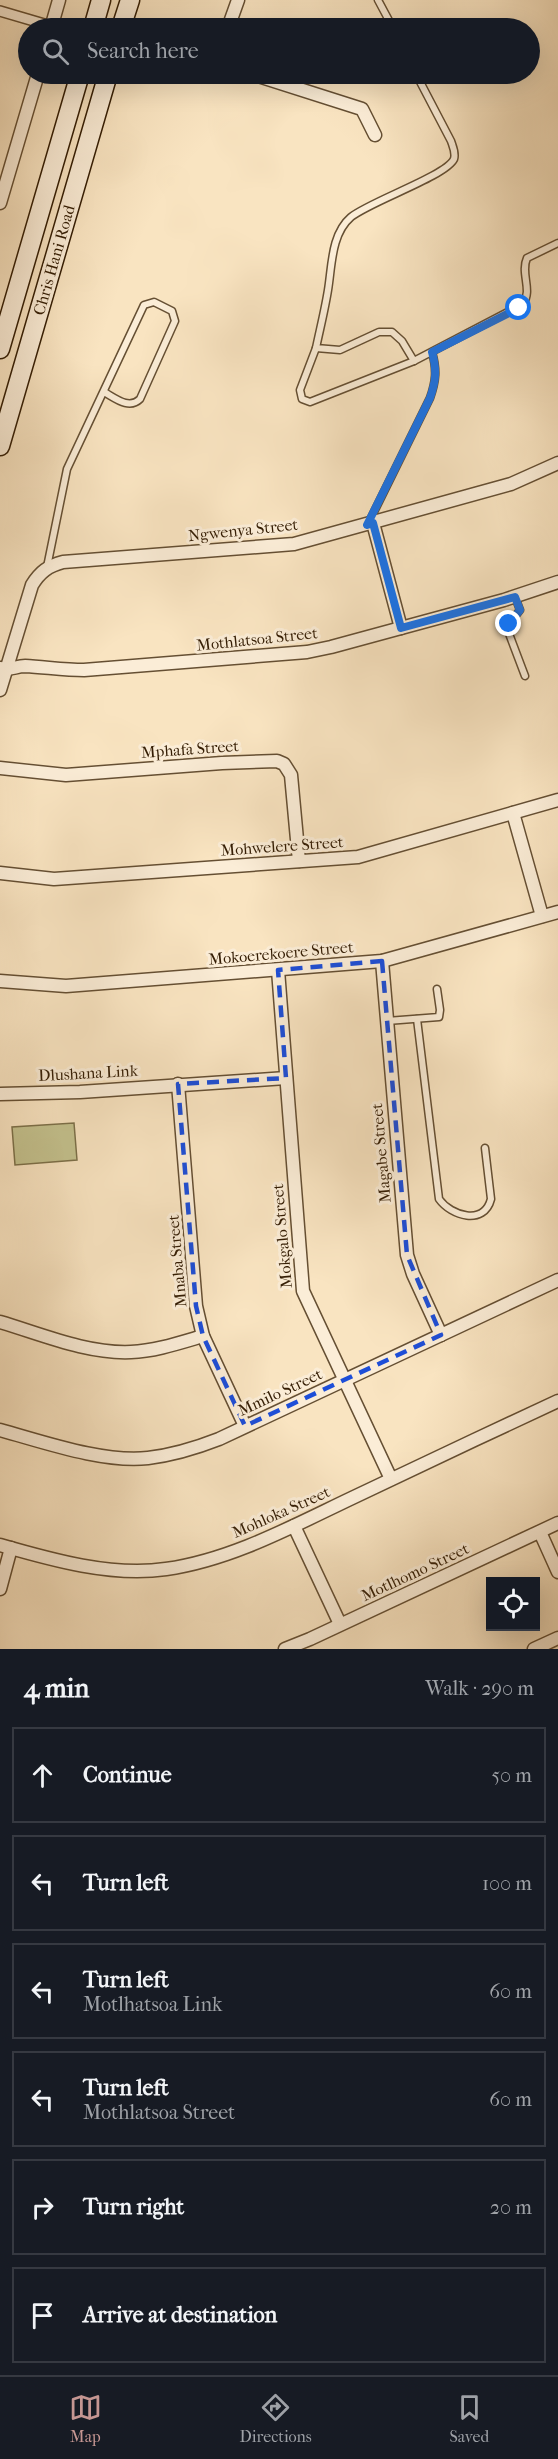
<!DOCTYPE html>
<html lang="en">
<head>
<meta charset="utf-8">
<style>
	:root { --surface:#171b24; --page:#242831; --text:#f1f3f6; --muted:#9ea1a6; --line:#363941; --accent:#c59692 }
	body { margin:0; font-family:"IM FELL French Canon",serif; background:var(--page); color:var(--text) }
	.controls { position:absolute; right:18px; bottom:18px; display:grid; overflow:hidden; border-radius:0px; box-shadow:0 6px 24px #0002 }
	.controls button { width:54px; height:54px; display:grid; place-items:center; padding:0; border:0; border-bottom:2px solid var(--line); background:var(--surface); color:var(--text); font:30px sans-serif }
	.stop { position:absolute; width:18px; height:18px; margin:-14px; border:4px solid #1a73e8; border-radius:50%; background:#fff }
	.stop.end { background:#1a73e8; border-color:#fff; box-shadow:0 2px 6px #0008 }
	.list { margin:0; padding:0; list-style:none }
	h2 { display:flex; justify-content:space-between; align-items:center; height:78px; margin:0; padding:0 24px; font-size:26px }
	h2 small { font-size:20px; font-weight:400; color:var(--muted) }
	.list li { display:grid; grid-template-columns:39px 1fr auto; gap:18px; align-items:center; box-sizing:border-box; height:96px; margin:0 12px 12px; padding:0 12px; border:2px solid var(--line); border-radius:0px }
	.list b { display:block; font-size:22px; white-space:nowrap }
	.list p { margin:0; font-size:20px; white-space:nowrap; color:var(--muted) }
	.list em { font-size:20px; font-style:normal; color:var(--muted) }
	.icon { flex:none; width:33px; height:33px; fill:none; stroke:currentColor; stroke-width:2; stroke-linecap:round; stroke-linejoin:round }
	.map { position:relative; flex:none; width:558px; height:1649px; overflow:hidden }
	.search { position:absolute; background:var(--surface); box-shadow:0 6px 24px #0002; left:18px; right:18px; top:18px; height:66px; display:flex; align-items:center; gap:15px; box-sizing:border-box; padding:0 21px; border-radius:33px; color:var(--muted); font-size:22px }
	.sheet { height:726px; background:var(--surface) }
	nav { display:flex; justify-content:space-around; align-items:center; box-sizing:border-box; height:84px; border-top:2px solid var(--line); background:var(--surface); font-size:16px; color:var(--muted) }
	nav a { display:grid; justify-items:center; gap:3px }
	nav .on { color:var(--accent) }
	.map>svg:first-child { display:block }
</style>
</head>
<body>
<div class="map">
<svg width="558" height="1649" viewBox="0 0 558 1649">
	<rect width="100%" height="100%" fill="#f9e4c1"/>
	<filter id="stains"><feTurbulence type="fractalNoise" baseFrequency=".00333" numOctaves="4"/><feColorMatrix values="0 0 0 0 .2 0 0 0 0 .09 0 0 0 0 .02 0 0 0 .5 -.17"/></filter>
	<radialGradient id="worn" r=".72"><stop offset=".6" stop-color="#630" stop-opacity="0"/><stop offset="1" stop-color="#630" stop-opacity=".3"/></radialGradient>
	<polygon fill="#c4c28e" stroke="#7c7049" stroke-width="1.5" points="74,1123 77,1160 15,1165 12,1127"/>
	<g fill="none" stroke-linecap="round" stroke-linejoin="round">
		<g stroke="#654f33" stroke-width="9">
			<g id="service">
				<polyline points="378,0 393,28"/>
				<path d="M416,74L451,141C453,147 456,153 454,159C446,176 371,201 351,217C331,234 332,266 328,290C325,309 320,329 316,348L340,350L379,332H392L402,341L414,361L523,304C533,290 520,273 527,258L558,243"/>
				<polyline points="316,348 300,390 302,399 310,402 414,361"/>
				<path d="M369,522L430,398C436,381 437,370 432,352"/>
				<path d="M47,567L67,469L144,305L154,302L172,311L175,321L140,399C129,410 115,398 104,392"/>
				<polyline points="515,597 520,610 509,624 508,631 525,676"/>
				<path d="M417,1019L439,1199C451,1216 484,1226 491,1199L485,1148"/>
				<polyline points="387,1021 439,1017 440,1010 437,989"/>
			</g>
		</g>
		<g stroke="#654f33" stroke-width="12">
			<polyline id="pedestrian" points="0,11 51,26"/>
		</g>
		<g stroke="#654f33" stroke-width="15">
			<g id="minor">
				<polyline points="51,28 59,0"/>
				<polyline points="228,28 238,0"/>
				<polyline points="252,74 362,109 375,135"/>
				<polyline points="0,203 38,74"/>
				<polyline points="373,523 401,628"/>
				<path d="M1,668C9,671 16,666 25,666C45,667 64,670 84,670L307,652L331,647L504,600L558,582"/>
				<path d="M0,690L32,585C40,572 48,566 63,562L294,544L511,484L558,463"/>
				<polyline points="0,768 66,775 222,763 277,761 284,764 291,775 299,861"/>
				<polyline points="513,813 542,916"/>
				<polyline points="0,873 54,879 358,857 558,800"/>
				<polyline points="382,961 407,1255 413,1274 441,1335"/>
				<polyline points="278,970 303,1291 391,1479"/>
				<polyline points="0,981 66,986 382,961 558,912"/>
				<polyline points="178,1084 196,1306 203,1336 245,1426"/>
				<polyline points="0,1094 80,1092 286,1078"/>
				<path d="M0,1322C41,1334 87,1354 131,1352C155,1351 179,1343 203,1336"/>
				<path d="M0,1430C44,1442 103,1463 148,1458C173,1455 196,1448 219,1439L558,1280"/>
				<polyline points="294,1526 340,1624"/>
				<polyline points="540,1532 558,1572"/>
				<path d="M0,1545C52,1560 112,1577 166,1569C231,1560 293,1526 352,1498C421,1465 489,1433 558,1401"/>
				<polyline points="0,1589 11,1548"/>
				<polyline points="285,1649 310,1639 558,1523"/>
				<polyline points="534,1649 558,1638"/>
			</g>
		</g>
		<g stroke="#341d04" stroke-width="21">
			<g id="secondary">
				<polyline points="93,28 101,0"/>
				<polyline points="121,28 130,0"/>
				<polyline points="0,349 80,74"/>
				<polyline points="0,446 108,74"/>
			</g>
		</g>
		<use href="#service" stroke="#fbedd7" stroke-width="6"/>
		<use href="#pedestrian" stroke="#fbedd7" stroke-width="9"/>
		<use href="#minor" stroke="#fbedd7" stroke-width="12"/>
		<use href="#secondary" stroke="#fbedd7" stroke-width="18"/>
	</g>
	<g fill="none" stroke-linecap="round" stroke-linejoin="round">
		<path stroke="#1a73e8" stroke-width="8" d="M509,624L520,610L515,597L401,628L373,523L367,525L430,398C436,381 437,370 432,352L519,308"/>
	</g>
	<path fill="none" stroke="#1d4ed8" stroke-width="4.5" stroke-dasharray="12 8" stroke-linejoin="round" d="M382,961L407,1255L441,1335L245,1426L203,1336L196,1306L178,1084L286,1078L278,970Z"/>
	<g text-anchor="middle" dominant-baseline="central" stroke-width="6" stroke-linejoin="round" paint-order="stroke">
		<g font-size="16" fill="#341d04" stroke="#fbedd7">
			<text transform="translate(54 260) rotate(-74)">Chris Hani Road</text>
			<text transform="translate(243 530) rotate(-6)">Ngwenya Street</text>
			<text transform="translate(257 639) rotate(-6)">Mothlatsoa Street</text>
			<text transform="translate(190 749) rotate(-4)">Mphafa Street</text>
			<text transform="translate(282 846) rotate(-4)">Mohwelere Street</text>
			<text transform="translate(281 953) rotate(-5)">Mokoerekoere Street</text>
			<text transform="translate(88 1073) rotate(-3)">Dlushana Link</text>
			<text transform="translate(381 1153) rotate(-95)">Magabe Street</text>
			<text transform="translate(282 1236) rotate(-95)">Mokgalo Street</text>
			<text transform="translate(177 1261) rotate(-95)">Mnaba Street</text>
			<text transform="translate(280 1392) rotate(-25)">Mmilo Street</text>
			<text transform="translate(281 1512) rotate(-24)">Mohloka Street</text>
			<text transform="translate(415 1572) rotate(-25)">Motlhomo Street</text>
		</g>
	</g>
	<rect width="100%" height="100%" filter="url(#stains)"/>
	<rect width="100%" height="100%" fill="url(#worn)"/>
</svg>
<div class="controls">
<button><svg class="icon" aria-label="locate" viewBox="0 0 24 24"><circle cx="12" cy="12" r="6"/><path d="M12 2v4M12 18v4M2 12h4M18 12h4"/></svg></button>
</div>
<div class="stop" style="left:519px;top:308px"></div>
<div class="stop end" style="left:509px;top:624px"></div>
<div class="search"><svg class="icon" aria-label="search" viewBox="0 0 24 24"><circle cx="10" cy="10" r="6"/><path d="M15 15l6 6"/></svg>Search here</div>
</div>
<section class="sheet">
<h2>4 min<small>Walk · 290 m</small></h2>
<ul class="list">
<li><svg class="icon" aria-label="ahead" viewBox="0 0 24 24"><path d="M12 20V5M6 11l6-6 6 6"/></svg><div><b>Continue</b></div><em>50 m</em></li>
<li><svg class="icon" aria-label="left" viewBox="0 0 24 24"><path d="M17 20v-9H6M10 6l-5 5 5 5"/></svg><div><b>Turn left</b></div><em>100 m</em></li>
<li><svg class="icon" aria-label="left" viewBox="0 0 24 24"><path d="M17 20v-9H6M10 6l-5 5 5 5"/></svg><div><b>Turn left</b><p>Motlhatsoa Link</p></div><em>60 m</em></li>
<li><svg class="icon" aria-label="left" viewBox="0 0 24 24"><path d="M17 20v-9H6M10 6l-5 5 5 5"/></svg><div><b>Turn left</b><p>Mothlatsoa Street</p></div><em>60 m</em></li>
<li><svg class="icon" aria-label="right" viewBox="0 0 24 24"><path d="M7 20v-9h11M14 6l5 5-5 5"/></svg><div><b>Turn right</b></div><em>20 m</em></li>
<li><svg class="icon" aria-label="arrive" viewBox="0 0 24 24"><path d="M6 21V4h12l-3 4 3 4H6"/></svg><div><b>Arrive at destination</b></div></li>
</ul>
</section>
<nav>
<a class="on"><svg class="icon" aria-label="map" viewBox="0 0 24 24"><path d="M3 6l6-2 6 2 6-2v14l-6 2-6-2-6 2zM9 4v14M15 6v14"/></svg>Map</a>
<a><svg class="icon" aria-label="directions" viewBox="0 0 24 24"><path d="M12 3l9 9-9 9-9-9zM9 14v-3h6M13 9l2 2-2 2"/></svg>Directions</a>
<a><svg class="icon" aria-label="saved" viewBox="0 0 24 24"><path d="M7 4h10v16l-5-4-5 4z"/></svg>Saved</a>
</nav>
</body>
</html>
